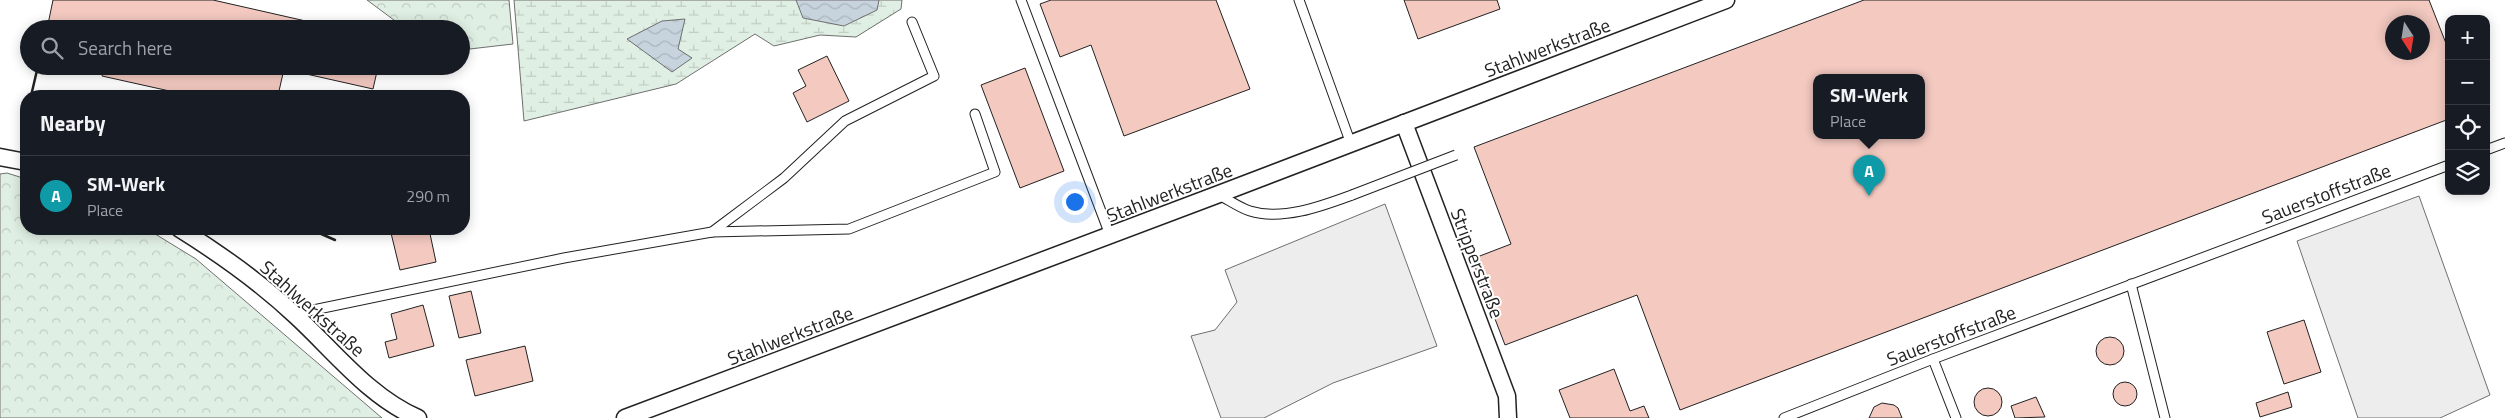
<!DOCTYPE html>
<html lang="en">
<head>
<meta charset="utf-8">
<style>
	:root { --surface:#171b24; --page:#242831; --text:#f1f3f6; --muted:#9ea1a6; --line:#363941; --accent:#2563eb }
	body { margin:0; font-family:"Titillium Web",sans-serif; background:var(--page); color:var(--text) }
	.controls { position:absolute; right:15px; top:15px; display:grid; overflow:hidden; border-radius:10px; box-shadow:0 2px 12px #0003 }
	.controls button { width:45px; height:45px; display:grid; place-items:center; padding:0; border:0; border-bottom:1px solid var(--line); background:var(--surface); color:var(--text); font:25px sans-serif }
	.compass { position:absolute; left:2385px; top:15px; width:45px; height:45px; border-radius:50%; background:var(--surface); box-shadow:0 2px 12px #0003; rotate:168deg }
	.you { position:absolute; left:1074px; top:201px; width:18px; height:18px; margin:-12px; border:4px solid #fff; border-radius:50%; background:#1a73e8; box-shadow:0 0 0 8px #1a73e833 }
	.badge { display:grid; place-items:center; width:32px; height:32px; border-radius:50%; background:var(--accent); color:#fff; font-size:16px; font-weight:700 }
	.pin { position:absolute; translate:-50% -41px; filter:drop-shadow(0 1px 2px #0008) }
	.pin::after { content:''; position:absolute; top:26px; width:18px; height:15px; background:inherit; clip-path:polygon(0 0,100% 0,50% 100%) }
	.popup { position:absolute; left:1813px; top:74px; width:112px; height:65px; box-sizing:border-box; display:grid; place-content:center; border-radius:10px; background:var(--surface); filter:drop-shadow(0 1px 4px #0005); font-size:16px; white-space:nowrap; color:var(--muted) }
	.popup b { font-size:19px; color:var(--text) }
	.popup::after { content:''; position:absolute; left:50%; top:100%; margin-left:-10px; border:10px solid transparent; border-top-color:var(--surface) }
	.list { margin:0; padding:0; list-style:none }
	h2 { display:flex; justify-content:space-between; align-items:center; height:65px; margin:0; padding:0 20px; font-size:21px }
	h2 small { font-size:16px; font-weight:400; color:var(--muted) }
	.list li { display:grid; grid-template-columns:32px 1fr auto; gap:15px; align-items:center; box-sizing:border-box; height:80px; padding:0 20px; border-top:1px solid var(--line) }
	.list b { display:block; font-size:19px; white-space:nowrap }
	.list p { margin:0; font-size:16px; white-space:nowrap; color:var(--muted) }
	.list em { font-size:16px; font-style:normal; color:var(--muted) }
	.icon { flex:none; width:28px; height:28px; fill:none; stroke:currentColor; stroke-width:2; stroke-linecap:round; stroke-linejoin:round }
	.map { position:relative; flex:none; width:2505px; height:418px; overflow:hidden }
	.search { position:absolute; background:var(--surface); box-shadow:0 2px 12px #0003; left:20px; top:20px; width:450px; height:55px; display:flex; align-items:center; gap:12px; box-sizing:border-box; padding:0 18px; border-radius:28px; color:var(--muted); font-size:19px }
	.panel { position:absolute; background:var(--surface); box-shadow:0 2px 12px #0003; left:20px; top:90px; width:450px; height:145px; border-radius:20px }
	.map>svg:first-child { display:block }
</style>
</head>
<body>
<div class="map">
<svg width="2505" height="418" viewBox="0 0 2505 418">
	<defs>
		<pattern id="forest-crowns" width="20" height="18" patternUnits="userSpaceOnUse" patternTransform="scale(1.25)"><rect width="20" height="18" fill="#e0efe3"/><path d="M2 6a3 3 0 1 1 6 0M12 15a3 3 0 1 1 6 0" fill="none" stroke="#c0cdc2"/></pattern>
		<pattern id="wetland-marsh" width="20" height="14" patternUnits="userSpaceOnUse" patternTransform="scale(1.25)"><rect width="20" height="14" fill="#e0efe3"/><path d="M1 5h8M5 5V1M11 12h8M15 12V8" fill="none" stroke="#c0cdc2"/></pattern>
		<pattern id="water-waves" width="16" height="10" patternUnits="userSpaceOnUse" patternTransform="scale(1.25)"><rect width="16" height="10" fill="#c7d3dd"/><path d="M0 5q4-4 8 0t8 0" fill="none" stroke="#abb5bd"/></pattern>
	</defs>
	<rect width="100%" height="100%" fill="#fff"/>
	<g fill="url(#forest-crowns)" stroke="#6f6f6f">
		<polygon points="367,0 509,0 513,44 461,50 461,29 406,29"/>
		<polygon points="7,173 26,179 26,229 147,229 196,259 382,418 0,418 0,174"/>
	</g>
	<polygon fill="url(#wetland-marsh)" stroke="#6f6f6f" points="514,0 902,0 901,9 856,37 820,35 774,46 755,34 676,84 524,121"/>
	<g fill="#ededed" stroke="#6f6f6f">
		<polygon points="2419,196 2490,395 2440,418 2358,418 2297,241"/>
		<polygon points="1385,204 1437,346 1333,383 1264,418 1221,418 1191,336 1215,330 1237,302 1225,270"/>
	</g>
	<g fill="url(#water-waves)" stroke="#6f6f6f">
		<polygon points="796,0 879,0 877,10 844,26 803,18"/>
		<polygon points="685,19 678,49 692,58 672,72 627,39 662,21"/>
	</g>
	<g fill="#f3c9c0" stroke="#222" fill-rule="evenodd">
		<polygon points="53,0 213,0 341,29 47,29"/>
		<polygon points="1051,0 1216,0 1250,89 1124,136 1091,45 1060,57 1040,4"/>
		<polygon points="1404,0 1497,0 1500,9 1418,39"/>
		<path d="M1864,0H2429L2449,51V119L1680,410L1637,295L1505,345L1472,259L1511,244L1474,147ZM2392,22H2422V52H2392ZM1816,77H1922V135H1816Z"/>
		<polygon points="827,56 849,101 807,122 793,93 806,86 798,70"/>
		<polygon points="104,66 377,66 378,67 373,89 284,69 279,91 289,93 289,96 192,96 102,76"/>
		<polygon points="1025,68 1064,171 1020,188 981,85"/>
		<polygon points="390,229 429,229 436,262 400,270"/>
		<polygon points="471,291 481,333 459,338 449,296"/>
		<polygon points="423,305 434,346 389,358 385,342 397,339 391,314"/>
		<polygon points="2304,320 2321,372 2284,384 2267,332"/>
		<circle cx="2110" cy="351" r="14"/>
		<polygon points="525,346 533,381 475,396 466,360"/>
		<polygon points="1614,369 1630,411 1644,406 1649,418 1570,418 1559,390"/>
		<circle cx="2125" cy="394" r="12"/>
		<circle cx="1988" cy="402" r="14"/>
		<polygon points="2288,392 2292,407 2260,417 2256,403"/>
		<polygon points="2036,397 2045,417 2015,418 2011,406"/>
		<polygon points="1882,403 1894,405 1898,408 1902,418 1869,418 1874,407"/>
	</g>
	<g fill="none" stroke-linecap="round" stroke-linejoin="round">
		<g stroke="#222" stroke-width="11">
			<g id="lane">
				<polyline points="1021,0 1110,235"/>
				<polyline points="1299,0 1351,144"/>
				<polyline points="2486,150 2505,143"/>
				<path d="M1219,195C1229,200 1240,208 1250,211C1283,221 1322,206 1352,195"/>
				<polyline points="712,232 849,229 995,172 975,114"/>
				<polyline points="2131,284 2165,418"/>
				<polyline points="294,314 564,258 712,232 784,178 845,121 934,76 912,22"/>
				<polyline points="1933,359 1956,418"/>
				<polyline points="1784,418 1933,359 2449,165"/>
			</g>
		</g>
		<g stroke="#222" stroke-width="19">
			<g id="street">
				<polyline points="1404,123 1507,396 1508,418"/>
				<polyline points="0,157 26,162"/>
				<path d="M180,229C220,254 261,283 296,316C334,351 369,397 418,418"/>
				<polyline points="625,418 1219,194 1726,0"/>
			</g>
		</g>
		<use href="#lane" stroke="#fff" stroke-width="9"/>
		<use href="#street" stroke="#fff" stroke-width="16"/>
		<g stroke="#222" stroke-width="11" stroke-linecap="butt">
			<polyline id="lane-bridge" points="1352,195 1456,155"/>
		</g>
		<use href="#lane-bridge" stroke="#fff" stroke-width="9"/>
		<g stroke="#222" stroke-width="2.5">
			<polyline points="31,96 38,66"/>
			<polyline points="26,115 23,130 26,130"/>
			<polyline points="310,229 335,240"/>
		</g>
	</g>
	<g text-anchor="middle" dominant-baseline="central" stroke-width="4" stroke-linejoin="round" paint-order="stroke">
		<g font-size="19" fill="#222" stroke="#fff">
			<text transform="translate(1547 47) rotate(-21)">Stahlwerkstraße</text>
			<text transform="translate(1169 192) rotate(-21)">Stahlwerkstraße</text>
			<text transform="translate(2326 193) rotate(-21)">Sauerstoffstraße</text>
			<text transform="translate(1478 263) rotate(69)">Stripperstraße</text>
			<text transform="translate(313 308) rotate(42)">Stahlwerkstraße</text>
			<text transform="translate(790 335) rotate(-21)">Stahlwerkstraße</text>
			<text transform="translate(1951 335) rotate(-21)">Sauerstoffstraße</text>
		</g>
	</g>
</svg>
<div class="controls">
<button>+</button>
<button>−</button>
<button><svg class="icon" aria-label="locate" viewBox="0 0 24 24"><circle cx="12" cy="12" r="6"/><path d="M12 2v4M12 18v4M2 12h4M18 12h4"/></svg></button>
<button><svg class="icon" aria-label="layers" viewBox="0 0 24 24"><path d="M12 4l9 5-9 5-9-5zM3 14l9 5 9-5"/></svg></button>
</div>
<svg class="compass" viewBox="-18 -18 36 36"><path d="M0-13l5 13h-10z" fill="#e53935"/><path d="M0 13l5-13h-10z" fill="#9ea1a6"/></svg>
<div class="you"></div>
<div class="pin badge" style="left:1869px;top:196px;background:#0f9aa8">A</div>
<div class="popup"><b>SM-Werk</b>Place</div>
<div class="search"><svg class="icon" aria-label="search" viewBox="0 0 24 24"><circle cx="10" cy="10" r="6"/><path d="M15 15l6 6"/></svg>Search here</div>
<section class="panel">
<h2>Nearby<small></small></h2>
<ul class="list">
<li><span class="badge" style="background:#0f9aa8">A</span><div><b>SM-Werk</b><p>Place</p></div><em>290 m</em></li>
</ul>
</section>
</div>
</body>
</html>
